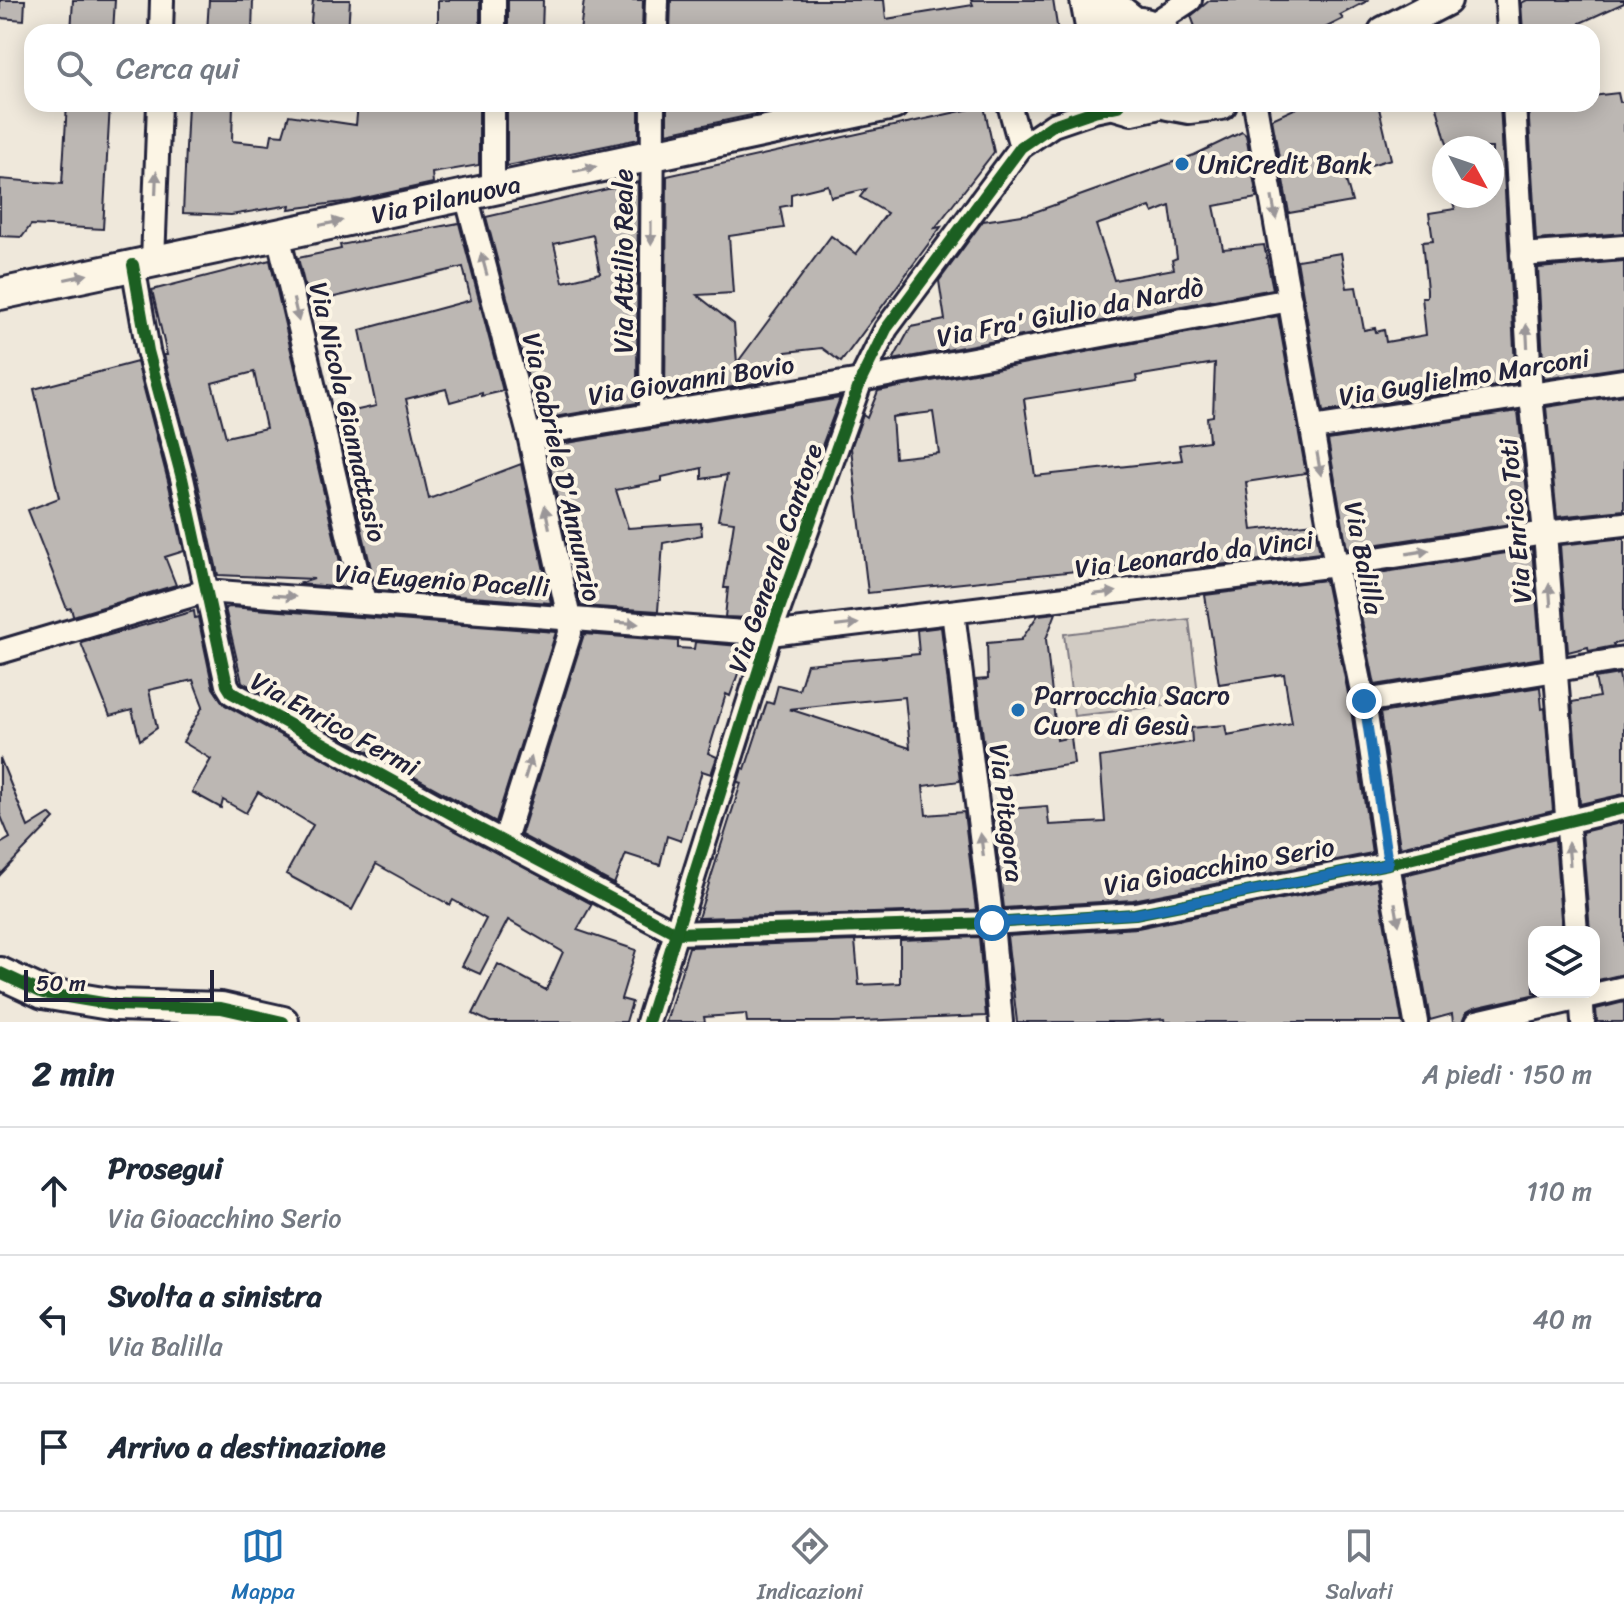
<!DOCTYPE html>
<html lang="it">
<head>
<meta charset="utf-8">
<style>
	:root { --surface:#fff; --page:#f2f2f3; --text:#1f2937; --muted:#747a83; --line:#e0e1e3; --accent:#1f6fb2 }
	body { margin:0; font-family:Sriracha,sans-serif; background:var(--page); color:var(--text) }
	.controls { position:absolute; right:24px; bottom:24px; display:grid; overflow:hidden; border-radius:16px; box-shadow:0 4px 20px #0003 }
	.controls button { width:72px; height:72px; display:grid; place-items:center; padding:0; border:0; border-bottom:2px solid var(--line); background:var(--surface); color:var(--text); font:40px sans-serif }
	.compass { position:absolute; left:1432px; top:136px; width:72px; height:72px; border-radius:50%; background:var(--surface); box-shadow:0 4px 20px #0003; rotate:130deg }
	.scale { position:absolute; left:24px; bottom:20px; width:190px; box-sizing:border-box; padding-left:8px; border:4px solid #22223b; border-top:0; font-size:22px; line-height:28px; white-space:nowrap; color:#22223b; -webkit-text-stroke:6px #fcf5e5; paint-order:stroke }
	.stop { position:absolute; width:24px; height:24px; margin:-18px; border:6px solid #1f6fb2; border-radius:50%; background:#fff }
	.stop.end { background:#1f6fb2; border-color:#fff; box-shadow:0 2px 8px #0008 }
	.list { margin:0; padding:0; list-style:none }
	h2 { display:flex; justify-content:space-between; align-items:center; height:104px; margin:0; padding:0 32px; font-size:34px }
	h2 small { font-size:26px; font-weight:400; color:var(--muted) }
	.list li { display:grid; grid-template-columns:52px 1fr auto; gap:24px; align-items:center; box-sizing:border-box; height:128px; padding:0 32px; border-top:2px solid var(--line) }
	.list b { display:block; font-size:30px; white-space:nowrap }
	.list p { margin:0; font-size:26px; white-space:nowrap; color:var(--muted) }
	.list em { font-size:26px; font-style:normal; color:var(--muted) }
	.icon { flex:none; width:44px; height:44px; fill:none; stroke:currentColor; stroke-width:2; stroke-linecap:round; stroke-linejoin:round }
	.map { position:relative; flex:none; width:1624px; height:1022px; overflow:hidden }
	.search { position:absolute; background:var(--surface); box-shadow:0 4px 20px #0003; left:24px; right:24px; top:24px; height:88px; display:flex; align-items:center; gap:20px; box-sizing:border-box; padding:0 28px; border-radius:24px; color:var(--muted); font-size:30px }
	.sheet { height:488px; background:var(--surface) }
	nav { display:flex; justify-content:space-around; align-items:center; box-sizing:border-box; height:112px; border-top:2px solid var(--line); background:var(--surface); font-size:22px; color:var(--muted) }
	nav a { display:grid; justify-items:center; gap:4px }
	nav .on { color:var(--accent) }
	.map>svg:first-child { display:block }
</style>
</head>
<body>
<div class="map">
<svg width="1624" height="1022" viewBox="0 0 1624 1022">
	<rect width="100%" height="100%" fill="#efe8db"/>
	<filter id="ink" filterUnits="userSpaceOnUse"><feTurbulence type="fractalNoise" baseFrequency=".0125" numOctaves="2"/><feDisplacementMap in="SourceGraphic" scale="16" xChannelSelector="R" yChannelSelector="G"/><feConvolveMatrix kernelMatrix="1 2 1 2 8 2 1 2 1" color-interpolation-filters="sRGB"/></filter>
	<g filter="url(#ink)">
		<polygon fill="#d1cbc3" stroke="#7a767f" stroke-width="2" points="1189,619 1199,702 1074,716 1064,634"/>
		<g fill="#bcb7b3" stroke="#22223b" stroke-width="2" fill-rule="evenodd">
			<polygon points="0,0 25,0 24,20 0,18"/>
			<polygon points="73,0 115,0 113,32 71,32"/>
			<polygon points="209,0 253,0 252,32 207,32"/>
			<polygon points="313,0 350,0 348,32 310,32"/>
			<rect x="438" y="0" width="42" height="32"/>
			<polygon points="508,0 543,0 542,32 508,32"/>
			<polygon points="584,0 643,0 642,32 580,32"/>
			<polygon points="671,0 884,0 886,19 973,5 971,0 1053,0 1058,32 670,32"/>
			<polygon points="1210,0 1369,0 1340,15 1343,19 1317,32 1197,32 1191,16"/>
			<polygon points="1527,0 1624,0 1624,3 1580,23 1576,32 1523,32 1521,3"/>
			<polygon points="1618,93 1620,102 1624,102 1624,233 1536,240 1528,104 1592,104 1592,96"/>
			<polygon points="67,104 110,104 103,229 31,225 22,237 0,236 0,179 62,184"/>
			<polygon points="188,104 233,104 232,141 270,145 272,134 283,135 289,115 356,125 358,104 479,104 479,165 432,173 433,183 351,201 289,209 290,205 231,215 183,213"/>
			<polygon points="507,104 639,104 639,139 507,166"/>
			<polygon points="667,104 760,104 761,113 667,133"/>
			<polygon points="1305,104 1378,104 1391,159 1344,173 1352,202 1289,213 1272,119"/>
			<polygon points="1436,104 1500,104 1516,383 1323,412 1297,260 1341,253 1347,288 1356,287 1364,330 1375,328 1376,332 1384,330 1386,342 1426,335 1422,297 1427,297 1427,290 1422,242 1433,241 1429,213 1455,209 1451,196 1492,196 1492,148 1448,148"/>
			<path d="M984,106L994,152L935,228L941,227L841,362L822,348L786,352L763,382L665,398L667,176ZM828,185L831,197L866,189L860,197L887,213L856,254L831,236L737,363L734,324L697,295L733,293L729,236L784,228L780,207L791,205V194Z"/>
			<path d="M1242,132L1246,135L1257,198L1214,206L1223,249L1264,245L1273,289L893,360L911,327L945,320L939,281L983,221L1029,214L1194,155ZM1170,206L1177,258L1172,260L1174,269L1114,280L1096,225L1150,207L1153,213Z"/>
			<path d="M638,182L637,403L542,419L533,384L530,385L486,217ZM593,235L600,273L563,282L554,244Z"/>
			<polygon points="459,223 503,391 482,396 482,393 450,402 446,389 406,399 429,499 521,464 551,603 376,590 335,415 376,406 360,330 471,300 463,267 309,303 298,258 341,249 340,245"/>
			<path d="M270,260L346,588L298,584L314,579L218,575L196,474L164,355H167L152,290ZM254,372L266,428L226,437L212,383Z"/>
			<polygon points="1624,261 1624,367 1544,379 1538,268"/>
			<path d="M1278,316L1306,473L1246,482L1252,530L1314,523L1320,553L1201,567L1200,558L868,593L851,448L863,415L867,418L878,391ZM1215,363L1213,416L1207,417L1209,441L1179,445L1182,460L1035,476L1024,399L1137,381L1136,376ZM933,412L939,453L895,458L892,417Z"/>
			<polygon points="137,362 168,481 184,551 165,557 176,585 73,616 71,608 67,609 28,510 59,498 34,389"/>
			<polygon points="1624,395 1624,510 1557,517 1546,407"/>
			<polygon points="840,398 773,575 768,573 750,618 725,617 728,588 724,588 734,522 718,520 727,475 702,479 702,468 662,477 662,481 616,490 628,528 701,523 702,535 663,543 658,611 581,606 547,453 550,452 549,446"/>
			<polygon points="1518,411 1530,521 1347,549 1328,440"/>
			<polygon points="1624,538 1624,642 1613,644 1614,646 1589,651 1588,647 1568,652 1560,545"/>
			<polygon points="1532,549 1541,658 1375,685 1353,577"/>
			<polygon points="1325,580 1350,703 1372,853 1133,900 1004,908 992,810 1047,806 1049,825 1105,822 1100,757 1192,742 1191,728 1225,725 1227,735 1292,723 1284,674 1219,684 1205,595"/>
			<polygon points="230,607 556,632 496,822 242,682 225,608"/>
			<polygon points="194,611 195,618 198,617 213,688 225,705 592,904 577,930 636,950 621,999 632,1002 626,1022 490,1022 473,1014 498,964 546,990 563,952 508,920 480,974 462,966 486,919 453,900 450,905 376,864 352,910 286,874 313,825 258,792 246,813 223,800 221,808 192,792 211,759 183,742 203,706 193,680 149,690 157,728 140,740 132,710 110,716 81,643"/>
			<polygon points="1056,613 1046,639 1057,740 1071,737 1074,764 988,777 976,680 988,679 987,643 1021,640 1038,615"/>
			<path d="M941,627L960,781L923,786L926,815L964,812L976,910L698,918L741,783L738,782L742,768L745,769L767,702L773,704L778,685L799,690L807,664L919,654L917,630ZM905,697L910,748L789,709L843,703Z"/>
			<polygon points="584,634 678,641 678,648 694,649 695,642 739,646 738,650 746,651 730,696 726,694 708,753 717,757 711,774 702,771 681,841 667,836 660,865 626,854 614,884 521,835"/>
			<polygon points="1619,674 1624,703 1624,794 1580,804 1572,702 1599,697 1595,678"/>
			<polygon points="1540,687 1542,709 1545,708 1553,811 1400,847 1380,713"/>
			<polygon points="0,758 28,827 49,814 54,819 0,875 0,844 10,838 0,814"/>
			<polygon points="1624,822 1624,974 1594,981 1594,932 1590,932 1582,832"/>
			<polygon points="1555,839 1562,932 1534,932 1534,992 1545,992 1474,1008 1467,1012 1463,1022 1453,1022 1452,1014 1430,1020 1404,875"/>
			<polygon points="1377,880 1402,1022 1165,1022 1164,1019 1126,1022 1017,1022 1007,936 1138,928"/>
			<polygon points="979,937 986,1016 834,1022 747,1022 746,1014 704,1017 705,1022 666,1022 689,947 855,941 859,985 900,983 900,940"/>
			<polygon points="1624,1002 1624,1022 1597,1022 1596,1009"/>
		</g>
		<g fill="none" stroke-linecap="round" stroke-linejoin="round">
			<g stroke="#22223b" stroke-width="28">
				<g id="street">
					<polyline points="1507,0 1509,32"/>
					<polyline points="1152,25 1190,0"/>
					<polyline points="161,32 162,0"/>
					<polyline points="494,32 494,0"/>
					<polyline points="656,32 657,0"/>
					<polyline points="1009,104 1021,147"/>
					<polyline points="1255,104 1336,565 1364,701 1388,864 1416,1022"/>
					<polyline points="1514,104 1531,396 1545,533 1576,932"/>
					<polyline points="493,189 493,104"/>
					<polyline points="466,195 529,435 569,618 570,633 504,842"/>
					<polyline points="278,234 364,602"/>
					<polyline points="1522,255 1624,247"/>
					<polyline points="153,261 159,104"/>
					<polyline points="133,265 148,351 182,478 227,685 232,693 479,829 676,933 992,923 1135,914 1388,864 1624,808"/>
					<polyline points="651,415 653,104"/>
					<polyline points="1313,428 1624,381"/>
					<polyline points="529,435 861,380 1290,300"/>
					<polyline points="953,612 992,923 1001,1022"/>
					<polyline points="0,652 206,591 770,634 1336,565 1545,533 1624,524"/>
					<polyline points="1364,701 1624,659"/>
					<polyline points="1581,992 1583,1022"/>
					<polyline points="648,1022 770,634 861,380 886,329 1021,147 1053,125 1094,111 1118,106"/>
					<polyline points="1477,1022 1624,988"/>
				</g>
			</g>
			<g stroke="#22223b" stroke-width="36">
				<g id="secondary">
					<polyline points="1086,0 1092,32"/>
					<polyline points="1106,0 1134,22"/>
					<path d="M1107,32C1126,19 1144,20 1163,32"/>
					<polyline points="1384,32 1446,0"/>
					<polyline points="1115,104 1132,109 1155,104"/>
					<polyline points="1168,104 1189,108 1221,104"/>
					<path id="s1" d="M0,294L893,104"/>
					<polyline points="0,973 43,993 115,1005 221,1008 283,1022"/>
				</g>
			</g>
			<use href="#street" stroke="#fcf5e5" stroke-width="22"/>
			<use href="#secondary" stroke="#fcf5e5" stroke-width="30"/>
			<g stroke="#fcf5e5" stroke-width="17">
				<g id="cycleway">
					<polyline points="133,265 148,351 182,478 227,685 232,693 479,829 676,933 992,923 1135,914 1388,864 1624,808"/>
					<polyline points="0,973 43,993 115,1005 221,1008 283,1022"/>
					<polyline points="648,1022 770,634 861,380 886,329 1021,147 1053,125 1094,111 1118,106"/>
				</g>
			</g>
			<use href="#cycleway" stroke="#1b5e20" stroke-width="12"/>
		</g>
		<defs><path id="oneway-solid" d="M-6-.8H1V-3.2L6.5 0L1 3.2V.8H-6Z" transform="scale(2)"/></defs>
		<g fill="#9a9698">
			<use href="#oneway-solid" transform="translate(585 169) rotate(-12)"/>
			<use href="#oneway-solid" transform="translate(156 183) rotate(-88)"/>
			<use href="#oneway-solid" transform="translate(1274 208) rotate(80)"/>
			<use href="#oneway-solid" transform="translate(331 223) rotate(-12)"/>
			<use href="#oneway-solid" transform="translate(651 233) rotate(90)"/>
			<use href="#oneway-solid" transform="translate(484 264) rotate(-105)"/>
			<use href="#oneway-solid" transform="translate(76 277) rotate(-12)"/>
			<use href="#oneway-solid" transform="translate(296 310) rotate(77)"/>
			<use href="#oneway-solid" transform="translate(1527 336) rotate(-93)"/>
			<use href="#oneway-solid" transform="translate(1319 464) rotate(80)"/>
			<use href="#oneway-solid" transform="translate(547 517) rotate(-102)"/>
			<use href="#oneway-solid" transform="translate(1418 552) rotate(-9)"/>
			<use href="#oneway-solid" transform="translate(1105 593) rotate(-7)"/>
			<use href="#oneway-solid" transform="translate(1550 595) rotate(-94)"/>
			<use href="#oneway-solid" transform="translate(284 596) rotate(4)"/>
			<use href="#oneway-solid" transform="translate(627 623) rotate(4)"/>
			<use href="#oneway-solid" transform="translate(847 625) rotate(-7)"/>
			<use href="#oneway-solid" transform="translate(528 768) rotate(-73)"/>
			<use href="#oneway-solid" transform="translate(982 845) rotate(-97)"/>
			<use href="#oneway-solid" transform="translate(1569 854) rotate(-95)"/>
			<use href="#oneway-solid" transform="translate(1397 914) rotate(80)"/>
		</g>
	</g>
	<g fill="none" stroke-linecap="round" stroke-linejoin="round" filter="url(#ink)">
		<polyline stroke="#1f6fb2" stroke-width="10" points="992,923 1135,914 1388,864 1364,701"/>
	</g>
	<g fill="#1f6fb2" stroke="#fcf5e5" stroke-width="3">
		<circle cx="1182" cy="164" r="8"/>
		<circle cx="1018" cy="710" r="8"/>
	</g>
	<g text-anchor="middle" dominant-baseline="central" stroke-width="8" stroke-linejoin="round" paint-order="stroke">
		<g font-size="26" fill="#22223b" stroke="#fcf5e5" text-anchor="start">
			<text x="1198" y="164">UniCredit Bank</text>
			<text x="1034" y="695">Parrocchia Sacro<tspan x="1034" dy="30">Cuore di Gesù</tspan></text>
		</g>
		<g font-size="26" fill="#22223b" stroke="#fcf5e5">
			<text stroke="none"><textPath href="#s1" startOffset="456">Via Pilanuova</textPath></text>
			<text transform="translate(623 261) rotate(-90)">Via Attilio Reale</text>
			<text transform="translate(1070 312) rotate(-11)">Via Fra' Giulio da Nardò</text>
			<text transform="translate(1464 377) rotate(-9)">Via Guglielmo Marconi</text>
			<text transform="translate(691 380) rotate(-9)">Via Giovanni Bovio</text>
			<text transform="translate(348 412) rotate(77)">Via Nicola Giannattasio</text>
			<text transform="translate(562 467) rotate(77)">Via Gabriele D'Annunzio</text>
			<text transform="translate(1515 521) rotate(-95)">Via Enrico Toti</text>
			<text transform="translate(1194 554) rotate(-7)">Via Leonardo da Vinci</text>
			<text transform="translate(775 558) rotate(-71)">Via Generale Cantore</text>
			<text transform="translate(1364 558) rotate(79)">Via Balilla</text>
			<text transform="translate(442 580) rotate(4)">Via Eugenio Pacelli</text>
			<text transform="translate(335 724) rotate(29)">Via Enrico Fermi</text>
			<text transform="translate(1007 813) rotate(83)">Via Pitagora</text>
			<text transform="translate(1219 866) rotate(-10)">Via Gioacchino Serio</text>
		</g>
	</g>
</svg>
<div class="controls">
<button><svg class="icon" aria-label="layers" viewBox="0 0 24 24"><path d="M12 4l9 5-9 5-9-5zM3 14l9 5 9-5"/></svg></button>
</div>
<svg class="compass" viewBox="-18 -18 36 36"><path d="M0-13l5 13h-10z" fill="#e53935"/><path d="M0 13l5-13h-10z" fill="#747a83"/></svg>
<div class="scale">50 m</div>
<div class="stop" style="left:992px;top:923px"></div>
<div class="stop end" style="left:1364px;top:701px"></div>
<div class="search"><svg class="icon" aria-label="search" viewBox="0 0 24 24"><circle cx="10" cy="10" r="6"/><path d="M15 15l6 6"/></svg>Cerca qui</div>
</div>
<section class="sheet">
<h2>2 min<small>A piedi · 150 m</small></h2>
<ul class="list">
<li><svg class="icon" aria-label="ahead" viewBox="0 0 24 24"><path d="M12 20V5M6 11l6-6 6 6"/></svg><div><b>Prosegui</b><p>Via Gioacchino Serio</p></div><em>110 m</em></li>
<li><svg class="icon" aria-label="left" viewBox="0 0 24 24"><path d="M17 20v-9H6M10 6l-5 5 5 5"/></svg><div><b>Svolta a sinistra</b><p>Via Balilla</p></div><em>40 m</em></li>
<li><svg class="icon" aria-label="arrive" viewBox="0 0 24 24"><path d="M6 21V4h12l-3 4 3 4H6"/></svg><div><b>Arrivo a destinazione</b></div></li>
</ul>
</section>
<nav>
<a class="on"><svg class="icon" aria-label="map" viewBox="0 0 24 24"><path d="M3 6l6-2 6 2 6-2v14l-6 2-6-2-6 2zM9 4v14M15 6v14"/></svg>Mappa</a>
<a><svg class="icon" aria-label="directions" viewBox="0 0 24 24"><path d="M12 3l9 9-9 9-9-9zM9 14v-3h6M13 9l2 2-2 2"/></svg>Indicazioni</a>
<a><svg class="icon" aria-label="saved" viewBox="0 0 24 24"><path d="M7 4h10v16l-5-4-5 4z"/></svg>Salvati</a>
</nav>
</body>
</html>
